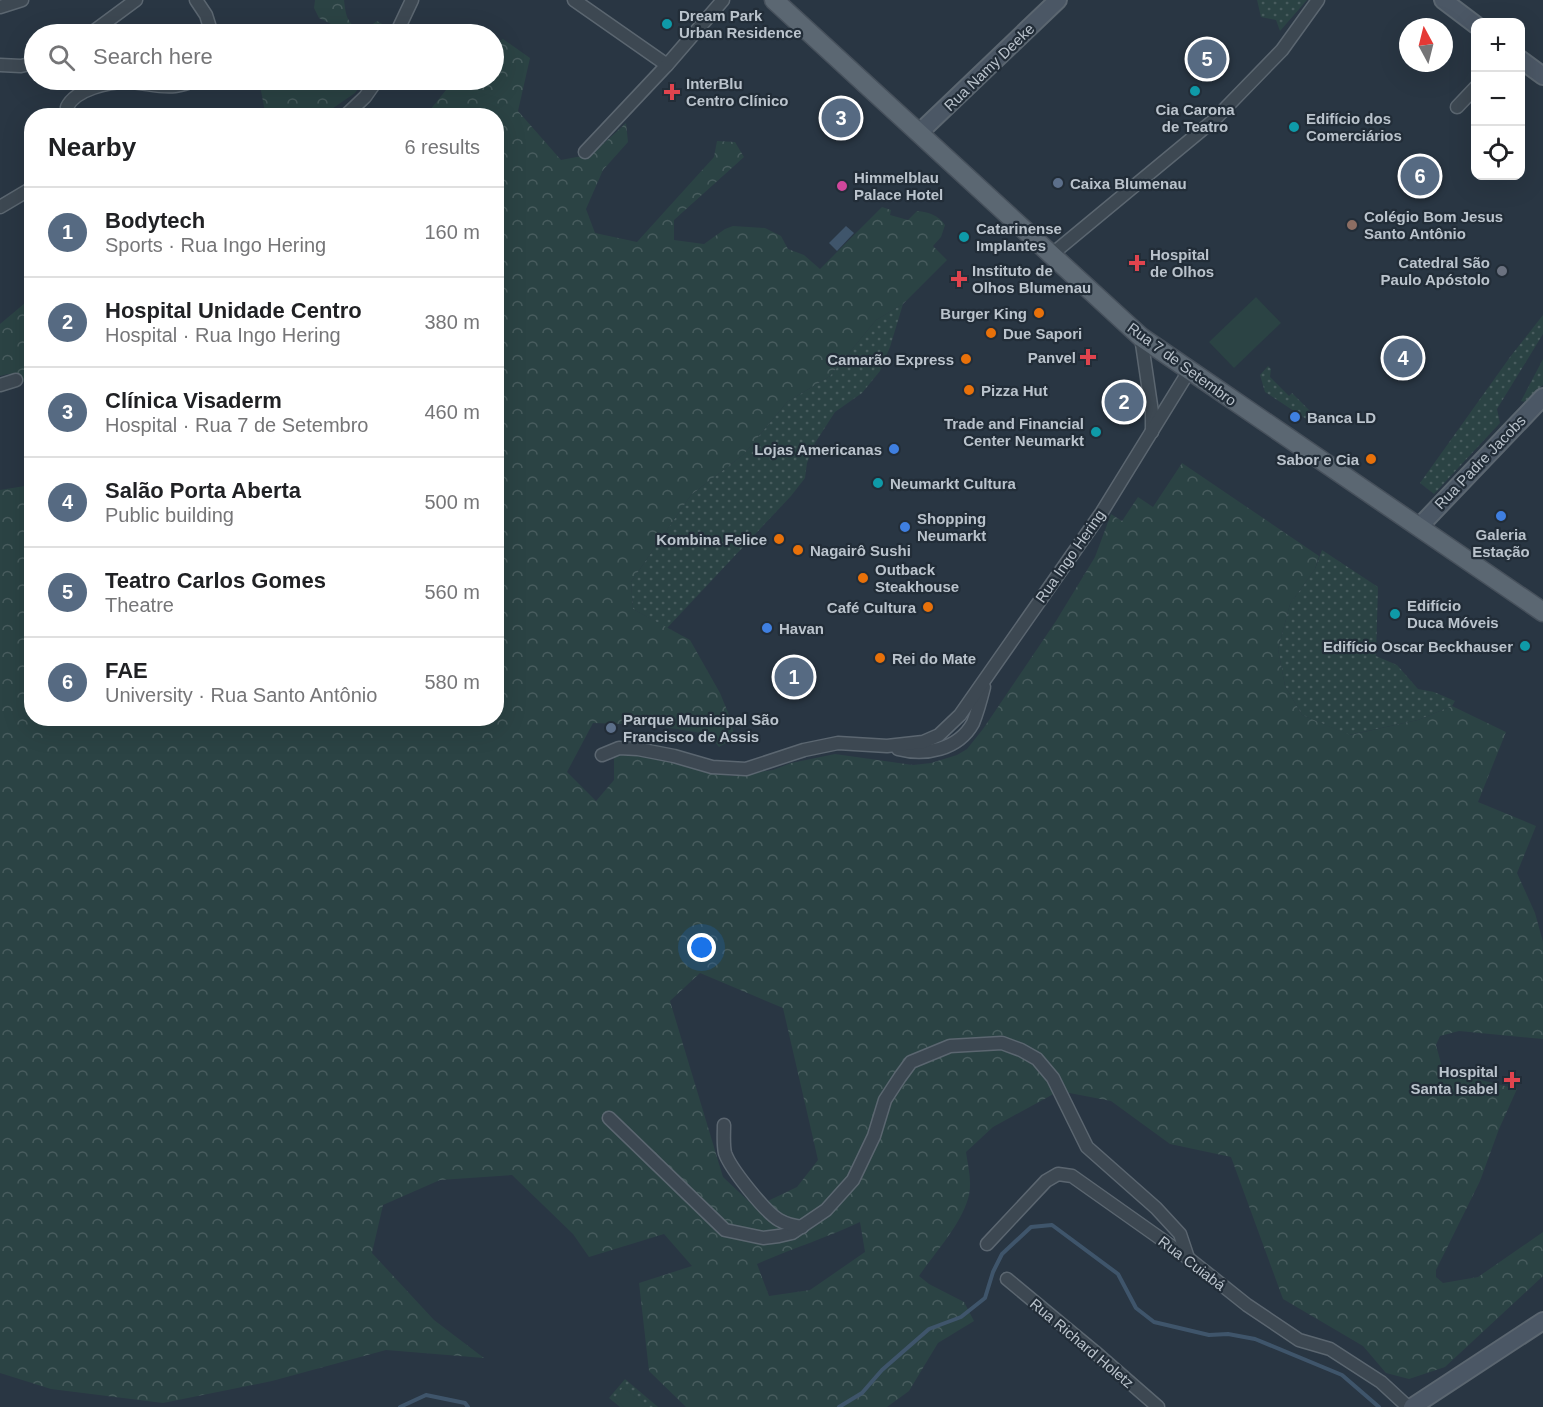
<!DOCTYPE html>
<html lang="en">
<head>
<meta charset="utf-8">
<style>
	:root { --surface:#fff; --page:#f2f2f2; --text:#202124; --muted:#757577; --line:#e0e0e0; --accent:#566a82 }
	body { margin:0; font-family:Helvetica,sans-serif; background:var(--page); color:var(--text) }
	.controls { position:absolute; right:18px; top:18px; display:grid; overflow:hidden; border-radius:12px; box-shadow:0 6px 24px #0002 }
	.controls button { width:54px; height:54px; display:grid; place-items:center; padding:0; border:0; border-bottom:2px solid var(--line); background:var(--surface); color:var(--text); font:30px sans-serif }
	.compass { position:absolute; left:1399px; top:18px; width:54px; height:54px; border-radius:50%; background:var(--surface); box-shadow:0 6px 24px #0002; rotate:353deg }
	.you { position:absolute; left:702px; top:948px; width:21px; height:21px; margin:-15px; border:4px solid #fff; border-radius:50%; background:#1a73e8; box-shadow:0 0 0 9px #1a73e833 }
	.badge { display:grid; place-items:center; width:39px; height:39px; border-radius:50%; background:var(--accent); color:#fff; font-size:20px; font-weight:700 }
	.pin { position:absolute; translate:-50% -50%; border:3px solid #fff; box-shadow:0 2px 6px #0006 }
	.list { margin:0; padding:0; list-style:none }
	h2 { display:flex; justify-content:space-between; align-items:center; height:78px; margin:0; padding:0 24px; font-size:26px }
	h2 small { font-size:20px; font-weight:400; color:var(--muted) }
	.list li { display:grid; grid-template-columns:39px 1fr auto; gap:18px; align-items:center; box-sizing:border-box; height:90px; padding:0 24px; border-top:2px solid var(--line) }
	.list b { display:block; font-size:22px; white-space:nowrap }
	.list p { margin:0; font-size:20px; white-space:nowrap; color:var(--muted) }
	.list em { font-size:20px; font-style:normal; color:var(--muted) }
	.icon { flex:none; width:33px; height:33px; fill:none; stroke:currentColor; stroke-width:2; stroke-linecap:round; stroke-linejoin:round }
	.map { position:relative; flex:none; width:1543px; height:1407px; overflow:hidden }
	.search { position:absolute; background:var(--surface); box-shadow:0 6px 24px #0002; left:24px; top:24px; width:480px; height:66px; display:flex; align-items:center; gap:15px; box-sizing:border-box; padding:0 21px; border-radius:33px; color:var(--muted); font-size:22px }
	.panel { position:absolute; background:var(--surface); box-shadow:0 6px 24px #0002; left:24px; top:108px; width:480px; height:618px; border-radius:24px }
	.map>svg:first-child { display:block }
</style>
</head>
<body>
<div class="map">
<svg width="1543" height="1407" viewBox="0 0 1543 1407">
	<defs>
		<pattern id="green-dots" width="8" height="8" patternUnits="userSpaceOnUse" patternTransform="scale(1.5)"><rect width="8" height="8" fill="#2b4344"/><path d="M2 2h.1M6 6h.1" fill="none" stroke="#485c5e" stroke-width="1.8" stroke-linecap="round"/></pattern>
		<pattern id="forest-crowns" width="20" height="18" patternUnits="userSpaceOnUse" patternTransform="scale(1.5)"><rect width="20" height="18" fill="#2b4344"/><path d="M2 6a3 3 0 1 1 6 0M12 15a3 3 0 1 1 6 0" fill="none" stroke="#485c5e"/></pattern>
	</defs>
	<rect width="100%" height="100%" fill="#293643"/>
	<g fill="url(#green-dots)">
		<polygon points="1257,0 1307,0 1280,31 1276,20 1261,17"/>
		<polygon points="903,304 890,347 880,371 862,393 835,412 815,443 807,463 805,478 791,496 667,628 633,609 631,582 691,495 744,454 787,402 830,376 876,320"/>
		<polygon points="1543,315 1543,334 1497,409 1500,423 1434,494 1420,483 1510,357"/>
		<polygon points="1543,359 1543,385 1525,402 1521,401"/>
		<polygon points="1268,366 1271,369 1270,377 1289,396 1292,393 1312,413 1306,419 1265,392 1260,375"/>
		<polygon points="1322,550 1378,587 1376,656 1397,665 1418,689 1434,692 1455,701 1452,706 1418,720 1349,735 1302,715 1285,686 1278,649 1290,604 1315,569"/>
		<polygon points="625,1379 658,1407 620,1407 609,1398"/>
	</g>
	<g fill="url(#forest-crowns)" fill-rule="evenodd">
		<path d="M315,0H344C346,17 347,24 363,31L377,21L391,29L388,34H335L337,27L319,18L314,8Z"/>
		<path d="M503,39L530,58L518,111L561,160L592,154L626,123L628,142L603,170L586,209L595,233L637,242L714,157L717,141L735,142L744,157L674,220V240L704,244L725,229L733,226L765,228L781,236L788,249L804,255L820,269L882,207L891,210L890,215L908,220L917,211C929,212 938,215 945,225L941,237L933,246L947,260L903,304L876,320L830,376L787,402L744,454L691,495L631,582L633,609L690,640L720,693L729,715L735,738L719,747L708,734L651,725L593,723L567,772L596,801L614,780V755L638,754L707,772L731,776L773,770L791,763L835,754L913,765L931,763L957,755L967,749L983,729L1056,621L1095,557L1111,514L1122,521L1138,497L1153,507L1182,463L1319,556L1315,569L1290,604L1278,649L1285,686L1302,715L1350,735L1418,720L1452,706L1506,732L1478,802L1536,826L1517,873L1535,913L1543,942V1039L1459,1031L1440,1036L1436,1045L1442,1067L1445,1071L1517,1089L1499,1129L1480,1181L1436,1270V1277L1443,1283L1478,1277L1543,1232V1276L1445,1367L1409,1379L1386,1373L1363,1346L1283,1299L1231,1157L1170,1144L1111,1101L1059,1091L993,1127L966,1152C968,1166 972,1181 969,1195C962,1224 936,1251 919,1276L929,1284L964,1302L974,1321L938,1343L909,1391L887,1407H686L649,1371L639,1283L692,1266L664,1234L589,1257L573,1234L512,1175L440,1180L383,1205L372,1253L434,1320L484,1358L386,1350L272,1381L163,1403L51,1389L0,1373V490L31,485L32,718H496V116L426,115L454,80H494V43ZM700,973L783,1008L818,1160L797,1187L755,1207L723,1177L670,1001ZM860,1222L865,1252L810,1290L769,1296L757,1264C791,1249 826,1238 860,1222Z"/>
		<polygon points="259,80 364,80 355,93 323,115 301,115 297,110 288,110 279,115 261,115 265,112"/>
		<polygon points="31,298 31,386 8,374 0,376 0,324"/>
	</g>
	<g fill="#2b4344">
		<polygon points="1256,297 1281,323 1234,368 1209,342"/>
		<polygon points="623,1387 645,1404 642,1407 624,1407 614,1399"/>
	</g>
	<polygon fill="#3f556b" points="846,226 854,233 837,251 829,243"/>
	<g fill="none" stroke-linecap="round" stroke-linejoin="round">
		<g stroke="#3f556b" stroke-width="4">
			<polyline points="400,1407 426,1395 465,1403 468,1407"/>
			<polyline points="839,1407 862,1393 882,1370 929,1329 961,1317 985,1298 993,1272 1002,1254 1031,1227 1052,1225 1118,1274 1136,1308 1154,1322 1209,1335 1228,1334 1255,1339 1342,1375 1379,1407"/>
		</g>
		<g stroke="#5b6670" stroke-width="15">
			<g id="street">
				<polyline points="196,0 206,15 212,34"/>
				<polyline points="574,0 667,65"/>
				<polyline points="0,7 22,0"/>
				<polyline points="90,34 136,0"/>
				<polyline points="396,34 412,0"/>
				<polyline points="0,65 21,66 34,63"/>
				<polyline points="1457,107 1476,87"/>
				<path d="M70,116L67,107C76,89 108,82 127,82C143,82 159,88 175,86C182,85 190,82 198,80"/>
				<polyline points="345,116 365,97 377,80"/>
				<polyline points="585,152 667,65 723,0"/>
				<polyline points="0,207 32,188"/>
				<polyline points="1051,255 1214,120 1282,50 1318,0"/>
				<polyline points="1141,337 1152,412 1152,432"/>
				<polyline points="0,385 16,380"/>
				<path d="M898,749C925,756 958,750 973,723C978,711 981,699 984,687"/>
				<polyline points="602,755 619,748 638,749 674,756 712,767 746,769 804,750 838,743 887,746 923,742 939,735 960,715 1102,512 1189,371"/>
				<polyline points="609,1118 725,1230 763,1238 779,1236 792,1233 826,1210 853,1180 874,1136 885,1100 900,1077 911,1062 950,1046 1002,1043 1021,1050 1037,1059 1053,1078 1087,1147 1156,1208 1180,1234 1188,1258"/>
				<path d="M724,1125C724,1134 723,1144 725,1153C730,1168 765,1212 779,1220C786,1224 794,1226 802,1227"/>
				<polyline points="987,1244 1046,1181 1058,1174 1072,1176 1188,1258 1247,1305 1299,1340 1330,1349 1381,1382 1408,1407"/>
				<polyline points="1007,1279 1095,1352 1158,1407"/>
			</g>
		</g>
		<g stroke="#5b6670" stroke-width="20">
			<g id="secondary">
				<polyline points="1443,0 1476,25"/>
				<polyline points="1520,59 1543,76"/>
				<polyline points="919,133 1058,0"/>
				<polyline points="1419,527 1543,397"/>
				<polyline points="1412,1407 1543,1321"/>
			</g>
		</g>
		<g stroke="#47515c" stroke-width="21">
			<polyline id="primary" points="774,0 1141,337 1543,612"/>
		</g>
		<use href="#street" stroke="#3d4852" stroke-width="12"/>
		<use href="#secondary" stroke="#4b5765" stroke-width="16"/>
		<use href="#primary" stroke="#5b6772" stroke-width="18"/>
	</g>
	<g fill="#0f9aa8" stroke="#222d38" stroke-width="2">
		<circle cx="667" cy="24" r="6"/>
		<circle cx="1195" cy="91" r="6"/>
		<circle cx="1294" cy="127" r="6"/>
		<circle cx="964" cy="237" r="6"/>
		<circle cx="1096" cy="432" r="6"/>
		<circle cx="878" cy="483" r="6"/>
		<circle cx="1395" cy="614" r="6"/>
		<circle cx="1525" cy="646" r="6"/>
	</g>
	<g fill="#e0444e" stroke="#222d38" stroke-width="2">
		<path d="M669 83h6v6h6v6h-6v6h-6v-6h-6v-6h6z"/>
		<path d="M1134 254h6v6h6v6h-6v6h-6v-6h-6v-6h6z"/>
		<path d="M956 270h6v6h6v6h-6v6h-6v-6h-6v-6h6z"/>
		<path d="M1085 348h6v6h6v6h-6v6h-6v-6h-6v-6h6z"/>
		<path d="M1509 1071h6v6h6v6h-6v6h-6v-6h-6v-6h6z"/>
	</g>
	<g fill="#5c6f8a" stroke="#222d38" stroke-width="2">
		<circle cx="1058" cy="183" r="6"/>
		<circle cx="611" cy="728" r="6"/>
	</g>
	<circle fill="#d1479c" stroke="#222d38" stroke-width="2" cx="842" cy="186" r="6"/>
	<circle fill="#8d6e63" stroke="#222d38" stroke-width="2" cx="1352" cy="225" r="6"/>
	<circle fill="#6b7280" stroke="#222d38" stroke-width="2" cx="1502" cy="271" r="6"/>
	<g fill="#e8710a" stroke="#222d38" stroke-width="2">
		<circle cx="1039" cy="313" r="6"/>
		<circle cx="991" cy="333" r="6"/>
		<circle cx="966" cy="359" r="6"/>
		<circle cx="969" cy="390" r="6"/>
		<circle cx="1371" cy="459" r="6"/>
		<circle cx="779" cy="539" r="6"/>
		<circle cx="798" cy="550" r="6"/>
		<circle cx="863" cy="578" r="6"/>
		<circle cx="928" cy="607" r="6"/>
		<circle cx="880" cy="658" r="6"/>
	</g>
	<g fill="#3f7fe0" stroke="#222d38" stroke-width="2">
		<circle cx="1295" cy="417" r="6"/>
		<circle cx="894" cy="449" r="6"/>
		<circle cx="1501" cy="516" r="6"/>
		<circle cx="905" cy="527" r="6"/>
		<circle cx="767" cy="628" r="6"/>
	</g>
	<g text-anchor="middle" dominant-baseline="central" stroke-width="4.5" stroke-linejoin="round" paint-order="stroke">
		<g font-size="15" font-weight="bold" fill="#bac3cc" stroke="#222d38" text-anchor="start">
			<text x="679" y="15">Dream Park<tspan x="679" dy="17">Urban Residence</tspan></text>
			<text x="686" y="83">InterBlu<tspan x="686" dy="17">Centro Clínico</tspan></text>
			<text x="1195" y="109" text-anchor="middle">Cia Carona<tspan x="1195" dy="17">de Teatro</tspan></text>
			<text x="1306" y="118">Edifício dos<tspan x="1306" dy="17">Comerciários</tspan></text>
			<text x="854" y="177">Himmelblau<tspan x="854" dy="17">Palace Hotel</tspan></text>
			<text x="1070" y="183">Caixa Blumenau</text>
			<text x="1364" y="216">Colégio Bom Jesus<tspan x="1364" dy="17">Santo Antônio</tspan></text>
			<text x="976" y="228">Catarinense<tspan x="976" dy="17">Implantes</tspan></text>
			<text x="1150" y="254">Hospital<tspan x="1150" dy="17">de Olhos</tspan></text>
			<text x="1490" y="262" text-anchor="end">Catedral São<tspan x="1490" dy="17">Paulo Apóstolo</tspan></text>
			<text x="972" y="270">Instituto de<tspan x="972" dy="17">Olhos Blumenau</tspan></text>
			<text x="1027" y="313" text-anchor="end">Burger King</text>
			<text x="1003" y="333">Due Sapori</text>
			<text x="1076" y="357" text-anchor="end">Panvel</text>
			<text x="954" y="359" text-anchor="end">Camarão Express</text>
			<text x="981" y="390">Pizza Hut</text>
			<text x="1307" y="417">Banca LD</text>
			<text x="1084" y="423" text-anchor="end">Trade and Financial<tspan x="1084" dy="17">Center Neumarkt</tspan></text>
			<text x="882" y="449" text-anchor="end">Lojas Americanas</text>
			<text x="1359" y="459" text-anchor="end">Sabor e Cia</text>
			<text x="890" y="483">Neumarkt Cultura</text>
			<text x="917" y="518">Shopping<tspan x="917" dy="17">Neumarkt</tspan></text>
			<text x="1501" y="534" text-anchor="middle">Galeria<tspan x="1501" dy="17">Estação</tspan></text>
			<text x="767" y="539" text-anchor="end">Kombina Felice</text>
			<text x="810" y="550">Nagairô Sushi</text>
			<text x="875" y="569">Outback<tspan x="875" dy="17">Steakhouse</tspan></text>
			<text x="1407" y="605">Edifício<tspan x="1407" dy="17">Duca Móveis</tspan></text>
			<text x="916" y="607" text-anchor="end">Café Cultura</text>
			<text x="779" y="628">Havan</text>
			<text x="1513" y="646" text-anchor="end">Edifício Oscar Beckhauser</text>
			<text x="892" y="658">Rei do Mate</text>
			<text x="623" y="719">Parque Municipal São<tspan x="623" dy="17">Francisco de Assis</tspan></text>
			<text x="1498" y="1071" text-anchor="end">Hospital<tspan x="1498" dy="17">Santa Isabel</tspan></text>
		</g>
		<g font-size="15" fill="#bac3cc" stroke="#222d38">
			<text transform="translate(989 67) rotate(-44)">Rua Namy Deeke</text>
			<text transform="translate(1182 364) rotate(36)">Rua 7 de Setembro</text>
			<text transform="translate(1480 462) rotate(-46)">Rua Padre Jacobs</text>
			<text transform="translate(1070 556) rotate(-55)">Rua Ingo Hering</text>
			<text transform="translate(1192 1263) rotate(37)">Rua Cuiabá</text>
			<text transform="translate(1082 1343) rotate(40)">Rua Richard Holetz</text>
		</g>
	</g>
</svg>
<div class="controls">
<button>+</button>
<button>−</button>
<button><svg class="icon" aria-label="locate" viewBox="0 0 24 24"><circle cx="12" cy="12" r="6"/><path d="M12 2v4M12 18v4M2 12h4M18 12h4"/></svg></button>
</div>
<svg class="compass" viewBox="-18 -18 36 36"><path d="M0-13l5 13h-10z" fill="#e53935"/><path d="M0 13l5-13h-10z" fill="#757577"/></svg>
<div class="you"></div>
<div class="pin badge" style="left:794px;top:677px">1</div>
<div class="pin badge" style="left:1124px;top:402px">2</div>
<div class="pin badge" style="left:841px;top:118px">3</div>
<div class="pin badge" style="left:1403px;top:358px">4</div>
<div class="pin badge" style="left:1207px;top:59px">5</div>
<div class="pin badge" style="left:1420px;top:176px">6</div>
<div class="search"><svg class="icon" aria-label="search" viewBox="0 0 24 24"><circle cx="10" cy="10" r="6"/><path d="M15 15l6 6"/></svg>Search here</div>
<section class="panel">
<h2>Nearby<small>6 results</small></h2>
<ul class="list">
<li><span class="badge">1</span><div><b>Bodytech</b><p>Sports · Rua Ingo Hering</p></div><em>160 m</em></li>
<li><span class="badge">2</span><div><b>Hospital Unidade Centro</b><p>Hospital · Rua Ingo Hering</p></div><em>380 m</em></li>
<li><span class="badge">3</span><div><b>Clínica Visaderm</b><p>Hospital · Rua 7 de Setembro</p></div><em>460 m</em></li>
<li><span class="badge">4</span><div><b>Salão Porta Aberta</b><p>Public building</p></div><em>500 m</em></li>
<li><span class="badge">5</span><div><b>Teatro Carlos Gomes</b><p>Theatre</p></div><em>560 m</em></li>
<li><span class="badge">6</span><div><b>FAE</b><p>University · Rua Santo Antônio</p></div><em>580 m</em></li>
</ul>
</section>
</div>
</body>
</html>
